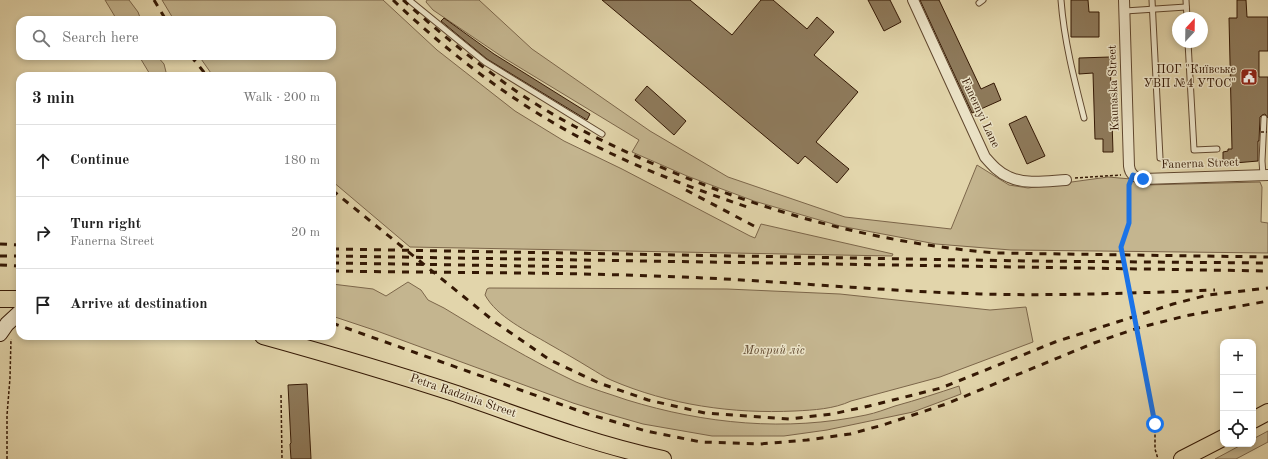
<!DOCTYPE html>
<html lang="en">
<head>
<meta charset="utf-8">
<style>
	:root { --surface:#fff; --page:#f6f6f6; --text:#222; --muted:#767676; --line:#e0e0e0 }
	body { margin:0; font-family:"Old Standard TT",serif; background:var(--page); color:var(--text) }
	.controls { position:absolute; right:12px; bottom:12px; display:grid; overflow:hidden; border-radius:8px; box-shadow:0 2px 6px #0003 }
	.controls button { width:36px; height:36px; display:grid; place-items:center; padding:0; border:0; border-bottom:1px solid var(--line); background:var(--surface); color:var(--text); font:20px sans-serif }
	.compass { position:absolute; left:1172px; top:12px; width:36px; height:36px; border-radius:50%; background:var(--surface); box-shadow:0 2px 6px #0003; rotate:22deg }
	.stop { position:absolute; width:12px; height:12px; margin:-9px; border:3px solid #1a73e8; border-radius:50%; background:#fff }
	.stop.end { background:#1a73e8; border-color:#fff; box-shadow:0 1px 4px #0008 }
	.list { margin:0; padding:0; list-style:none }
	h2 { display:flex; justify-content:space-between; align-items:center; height:52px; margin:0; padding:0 16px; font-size:17px }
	h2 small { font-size:13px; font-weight:400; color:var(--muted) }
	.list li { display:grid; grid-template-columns:26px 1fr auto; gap:12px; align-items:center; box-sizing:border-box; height:72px; padding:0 16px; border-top:1px solid var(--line) }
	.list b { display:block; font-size:15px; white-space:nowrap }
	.list p { margin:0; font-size:13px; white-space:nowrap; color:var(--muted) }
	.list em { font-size:13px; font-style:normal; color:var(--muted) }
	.icon { flex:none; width:22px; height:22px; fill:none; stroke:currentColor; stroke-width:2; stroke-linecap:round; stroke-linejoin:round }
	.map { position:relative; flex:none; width:1268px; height:459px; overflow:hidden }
	.search { position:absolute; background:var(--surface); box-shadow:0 2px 6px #0003; left:16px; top:16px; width:320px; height:44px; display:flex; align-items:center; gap:10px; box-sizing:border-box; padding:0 14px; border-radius:12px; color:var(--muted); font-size:15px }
	.panel { position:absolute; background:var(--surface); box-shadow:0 2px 6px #0003; left:16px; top:72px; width:320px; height:268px; border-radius:12px }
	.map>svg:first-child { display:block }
</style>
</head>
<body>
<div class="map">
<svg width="1268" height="459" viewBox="0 0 1268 459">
	<rect width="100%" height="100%" fill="#e2d5ab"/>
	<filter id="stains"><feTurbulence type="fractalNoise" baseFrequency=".005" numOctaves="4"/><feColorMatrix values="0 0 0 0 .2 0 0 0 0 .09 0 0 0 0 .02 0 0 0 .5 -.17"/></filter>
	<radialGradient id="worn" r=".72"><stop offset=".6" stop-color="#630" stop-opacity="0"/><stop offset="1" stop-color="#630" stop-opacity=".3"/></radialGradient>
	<g fill="#c4b58f" stroke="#7c664a">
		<polygon points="105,0 129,0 138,12 141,20 117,20"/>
		<polygon points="162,0 383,0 437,50 515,111 564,141 622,169 750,236 755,238 761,224 893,254 892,256 410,247 332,181 332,76 213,76 199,56 332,56 332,20 174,20"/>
		<polygon points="427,0 479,0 532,49 650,131 728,177 845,217 951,229 977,165 1009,185 1028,188 1108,177 1131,179 1146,185 1260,182 1262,187 1261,222 1268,223 1268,253 1011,250 936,244 840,226 754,201 687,176 632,152 639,140 504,58 433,10 426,2"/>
		<polygon points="139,56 157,56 164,64 166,72 169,76 151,76"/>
		<path d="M408,282L421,290L428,300L444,308C487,334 530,360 576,382C592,389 610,394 627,400C705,424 786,432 866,415C876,413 886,409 895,406C917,400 938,393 959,386L961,394L913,412L827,430L784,436H712L643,424L608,414L573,403L377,331L332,316V284L373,289L386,296Z"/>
		<path d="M489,288L727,289L840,294L990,310L1026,307L1033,342L940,377L851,401C834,409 814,410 795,411C733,414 669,405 611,380C604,377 597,372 590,368C577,360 563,352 549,344C527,331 497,317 485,295L487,289Z"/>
		<polygon points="1268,431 1268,442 1236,459 1215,459 1243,444 1253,444 1253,439"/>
	</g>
	<g fill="#8e7a5b" stroke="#341804">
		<polygon points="602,0 690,0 732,35 761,0 773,0 807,29 817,17 834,32 814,55 858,92 816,142 849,169 837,183 805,156 798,164"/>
		<polygon points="868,0 890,0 901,22 884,31"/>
		<polygon points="920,0 939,0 981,89 994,83 1001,100 972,113"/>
		<polygon points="1071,0 1088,0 1089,12 1099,12 1099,37 1071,37"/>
		<polygon points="1237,0 1246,0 1247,17 1268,17 1268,51 1259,51 1259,77 1268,77 1268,118 1265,114 1262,115 1260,117 1259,141 1258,141 1258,161 1223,164 1223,152 1228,151 1228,149 1232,149 1229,18 1237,18"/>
		<polygon points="444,18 494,54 590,114 587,120 487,59 441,21"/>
		<polygon points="1110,57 1113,152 1103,152 1103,139 1095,139 1093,73 1079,74 1079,58"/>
		<polygon points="647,86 686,121 674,135 635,100"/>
		<polygon points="1026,116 1045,156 1027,164 1009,124"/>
		<polygon points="307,384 311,459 291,459 290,444 291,443 288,385"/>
	</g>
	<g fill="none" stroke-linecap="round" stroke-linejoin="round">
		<g stroke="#60472e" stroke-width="7">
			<g id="lane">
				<polyline points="409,0 485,62 602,134"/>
				<path d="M1061,0C1064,40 1074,79 1084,118"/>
				<polyline points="1152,0 1160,158"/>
				<polyline points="1186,0 1187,18"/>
				<polyline points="979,3 983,0"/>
				<polyline points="1125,11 1186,7"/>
				<polyline points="1188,42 1194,150 1217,149"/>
				<polyline points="1263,175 1262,161 1264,118"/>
			</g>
		</g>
		<g stroke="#60472e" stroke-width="12">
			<g id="street">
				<path d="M913,0L985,157C992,165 999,173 1009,177C1026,185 1048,181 1066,180"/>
				<path d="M1124,0L1129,166C1130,175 1135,177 1143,179L1268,175"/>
			</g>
		</g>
		<g stroke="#341804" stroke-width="16">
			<polyline id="secondary" points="0,334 7,324 20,312"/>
		</g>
		<g stroke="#341804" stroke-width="18">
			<g id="primary">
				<polyline points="0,299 20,299"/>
				<path d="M263,336C328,354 393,373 457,394C525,418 593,444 663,459"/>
				<polyline points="1253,420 1268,412"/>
				<polyline points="1182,459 1223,438"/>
			</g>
		</g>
		<g stroke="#341804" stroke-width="1.5" stroke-dasharray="3 2" stroke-linecap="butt">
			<polyline points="1075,178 1121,175"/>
			<polyline points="1130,184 1129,223 1121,247 1155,424 1155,449 1158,459"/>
			<polyline points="281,395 282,459"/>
			<polyline points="7,459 7,415 10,378 11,339"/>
		</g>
		<use href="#lane" stroke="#ece4c8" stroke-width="5"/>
		<use href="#street" stroke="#ece4c8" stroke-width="10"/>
		<use href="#secondary" stroke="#ece4c8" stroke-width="14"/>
		<use href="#primary" stroke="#e2d5ab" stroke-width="16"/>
		<g stroke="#341804" stroke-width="3" stroke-dasharray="7 7" stroke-linecap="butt">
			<polyline points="154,0 166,20"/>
			<path d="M393,0C457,61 530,115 610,153C654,174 701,191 747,207"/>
			<path d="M403,0C439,32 476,63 516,91C560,121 607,144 656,165C766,213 877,243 996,253L1268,257"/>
			<polyline points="191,56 207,76"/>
			<polyline points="332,190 495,322 550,360 599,383 648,400 705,413 789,419 832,414 869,406 941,388 1055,342 1173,304 1208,295 1268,288"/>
			<polyline points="686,190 754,226"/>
			<polyline points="0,244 20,245"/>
			<polyline points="332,249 1027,261 1268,263"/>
			<polyline points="0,256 20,256"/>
			<polyline points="332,256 1268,271"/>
			<polyline points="332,263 592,267"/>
			<polyline points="0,265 20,266"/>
			<path d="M332,271C449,273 566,272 683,277C782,281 881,291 980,294C1059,296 1137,293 1215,290"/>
			<polyline points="332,323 588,414 646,431 701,442 760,444 807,440 850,434 883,425 946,404 1094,343 1138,328 1185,316 1268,301"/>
		</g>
		<polyline stroke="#341804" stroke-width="1.5" stroke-dasharray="3 2" stroke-linecap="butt" points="1261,132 1267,132"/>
	</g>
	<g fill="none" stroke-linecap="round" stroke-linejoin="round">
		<polyline stroke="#1a73e8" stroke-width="5" points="1143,179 1133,175 1129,185 1129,223 1121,247 1155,424"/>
	</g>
	<defs>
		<g id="civic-square" transform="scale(0.9)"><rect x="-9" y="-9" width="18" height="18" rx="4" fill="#8f2418" stroke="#ece4c8"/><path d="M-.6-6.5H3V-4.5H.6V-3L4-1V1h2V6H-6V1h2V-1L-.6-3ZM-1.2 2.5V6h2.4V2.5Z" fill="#fff"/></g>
	</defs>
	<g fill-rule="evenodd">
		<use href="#civic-square" x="1249" y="77"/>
	</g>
	<g text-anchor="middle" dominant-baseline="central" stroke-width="3" stroke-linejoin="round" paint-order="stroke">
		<g font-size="12" fill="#341804" stroke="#ece4c8" text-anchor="end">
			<text x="1236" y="70">ПОГ "Київське<tspan x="1236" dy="14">УВП №4 УТОС"</tspan></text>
		</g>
		<g font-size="12" fill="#341804" stroke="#ece4c8">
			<text transform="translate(1114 88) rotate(-92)">Kaunaska Street</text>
			<text transform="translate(980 113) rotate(65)">Fanernyi Lane</text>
			<text transform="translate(1200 164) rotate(-2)">Fanerna Street</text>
			<text transform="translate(463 396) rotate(19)">Petra Radzinia Street</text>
		</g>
		<g font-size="12" font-style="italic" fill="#5f472e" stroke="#ece4c8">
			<text x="774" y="351">Мокрий ліс</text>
		</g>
	</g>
	<rect width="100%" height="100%" filter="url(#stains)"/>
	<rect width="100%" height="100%" fill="url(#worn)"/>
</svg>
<div class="controls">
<button>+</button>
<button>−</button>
<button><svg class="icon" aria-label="locate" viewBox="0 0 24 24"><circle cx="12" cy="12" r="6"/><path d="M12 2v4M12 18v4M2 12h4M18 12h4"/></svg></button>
</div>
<svg class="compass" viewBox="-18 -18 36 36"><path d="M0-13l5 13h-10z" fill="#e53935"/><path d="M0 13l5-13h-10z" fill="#767676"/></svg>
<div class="stop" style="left:1155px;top:424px"></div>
<div class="stop end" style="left:1143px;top:179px"></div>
<div class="search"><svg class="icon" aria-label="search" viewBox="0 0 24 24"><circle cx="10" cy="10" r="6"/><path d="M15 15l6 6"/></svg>Search here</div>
<section class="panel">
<h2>3 min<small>Walk · 200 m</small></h2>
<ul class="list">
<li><svg class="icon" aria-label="ahead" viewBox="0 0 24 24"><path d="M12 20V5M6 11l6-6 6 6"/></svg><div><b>Continue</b></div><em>180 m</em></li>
<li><svg class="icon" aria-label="right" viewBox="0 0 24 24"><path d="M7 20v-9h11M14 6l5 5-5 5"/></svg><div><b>Turn right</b><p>Fanerna Street</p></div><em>20 m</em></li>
<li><svg class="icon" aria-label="arrive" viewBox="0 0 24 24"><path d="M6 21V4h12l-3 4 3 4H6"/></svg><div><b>Arrive at destination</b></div></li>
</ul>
</section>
</div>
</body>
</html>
